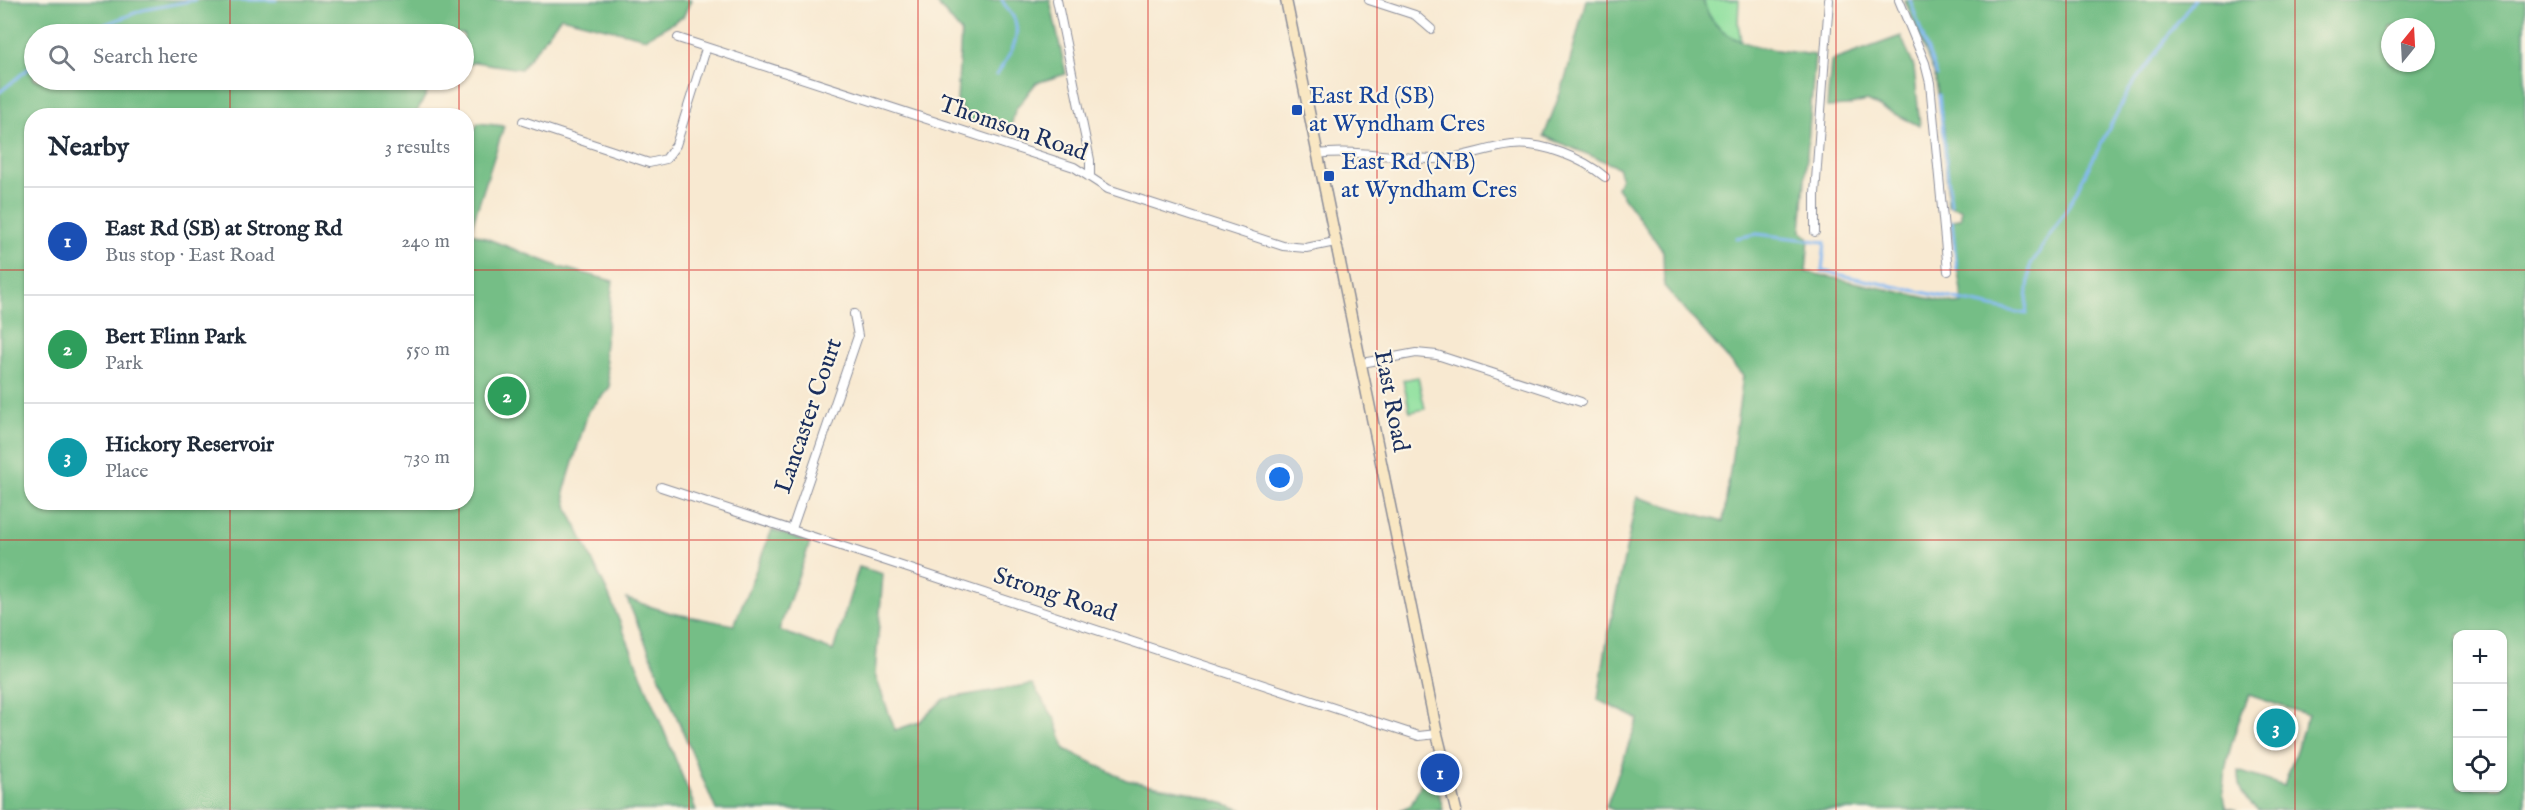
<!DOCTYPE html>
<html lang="en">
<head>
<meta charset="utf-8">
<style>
	:root { --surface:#fff; --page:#f2f2f3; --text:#1f2937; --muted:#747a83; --line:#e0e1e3; --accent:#0f766e }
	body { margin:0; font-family:"IM FELL English",serif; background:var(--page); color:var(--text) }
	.controls { position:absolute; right:18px; bottom:18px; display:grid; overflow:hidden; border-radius:12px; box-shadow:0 2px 4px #0004 }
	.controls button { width:54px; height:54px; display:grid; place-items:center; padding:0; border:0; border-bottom:2px solid var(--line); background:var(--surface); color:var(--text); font:30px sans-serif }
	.compass { position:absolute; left:2381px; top:18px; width:54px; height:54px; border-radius:50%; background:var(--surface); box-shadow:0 2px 4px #0004; rotate:18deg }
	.you { position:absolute; left:1280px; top:478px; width:21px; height:21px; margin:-15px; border:4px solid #fff; border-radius:50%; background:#1a73e8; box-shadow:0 0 0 9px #1a73e833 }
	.badge { display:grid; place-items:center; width:39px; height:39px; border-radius:50%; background:var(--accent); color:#fff; font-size:20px; font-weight:700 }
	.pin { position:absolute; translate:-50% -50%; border:3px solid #fff; box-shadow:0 2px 6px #0006 }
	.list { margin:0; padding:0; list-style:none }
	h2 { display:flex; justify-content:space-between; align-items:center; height:78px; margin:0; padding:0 24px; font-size:26px }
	h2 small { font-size:20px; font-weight:400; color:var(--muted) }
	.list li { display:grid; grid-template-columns:39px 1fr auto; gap:18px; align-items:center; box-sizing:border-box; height:108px; padding:0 24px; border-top:2px solid var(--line) }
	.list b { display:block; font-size:22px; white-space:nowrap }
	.list p { margin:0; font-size:20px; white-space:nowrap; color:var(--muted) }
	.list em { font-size:20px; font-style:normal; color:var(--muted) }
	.icon { flex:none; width:33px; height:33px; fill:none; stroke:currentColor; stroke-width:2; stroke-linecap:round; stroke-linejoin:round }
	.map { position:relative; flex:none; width:2525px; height:810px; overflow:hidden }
	.search { position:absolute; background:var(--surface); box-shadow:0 2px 4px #0004; left:24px; top:24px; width:450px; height:66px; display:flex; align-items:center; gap:15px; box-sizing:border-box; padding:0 21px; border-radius:33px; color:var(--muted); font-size:22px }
	.panel { position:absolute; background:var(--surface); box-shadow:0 2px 4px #0004; left:24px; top:108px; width:450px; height:402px; border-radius:24px }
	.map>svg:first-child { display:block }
</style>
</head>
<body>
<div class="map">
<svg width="2525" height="810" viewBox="0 0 2525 810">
	<rect width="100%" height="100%" fill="#fcf5e5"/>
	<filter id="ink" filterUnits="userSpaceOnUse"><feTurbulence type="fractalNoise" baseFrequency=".0167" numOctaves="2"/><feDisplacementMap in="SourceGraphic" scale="12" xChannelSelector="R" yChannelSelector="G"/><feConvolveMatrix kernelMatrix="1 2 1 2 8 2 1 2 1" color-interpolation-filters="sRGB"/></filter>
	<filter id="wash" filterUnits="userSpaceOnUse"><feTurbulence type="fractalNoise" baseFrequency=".008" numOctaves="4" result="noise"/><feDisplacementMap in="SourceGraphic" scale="24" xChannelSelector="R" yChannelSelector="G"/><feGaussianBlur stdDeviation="1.35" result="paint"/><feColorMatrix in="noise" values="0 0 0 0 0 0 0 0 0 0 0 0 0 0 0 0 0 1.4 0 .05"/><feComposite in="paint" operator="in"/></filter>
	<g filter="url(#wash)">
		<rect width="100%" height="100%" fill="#f8e9d1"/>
		<g fill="#90e09f" stroke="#56887e" stroke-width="1.5">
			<path d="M1703,0H1739L1738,23L1741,41C1722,34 1708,21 1703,0Z"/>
			<polygon points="1418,377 1425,409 1410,412 1403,380"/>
		</g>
		<g fill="#74be86" stroke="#487672" stroke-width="1.5" fill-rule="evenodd">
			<polygon points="0,0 691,0 683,17 646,38 561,17 521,69 475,62 464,66 464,34 34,34 34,80 434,80 415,115 32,116 32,502 466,502 467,146 478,123 504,126 470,232 560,267 613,281 604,351 610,387 588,412 564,492 568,509 608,593 696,810 0,810"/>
			<polygon points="934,0 1050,0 1066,74 1036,83 1015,110 1011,127 969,120 957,101 961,32"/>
			<path d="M1586,0H1703C1715,49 1774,49 1815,55L1801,231L1809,238L1806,272L1955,304L1963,303L1950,222L1961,218V209L1948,206L1944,129L1935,76L1905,0H2525V810H2258C2243,798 2238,791 2238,771L2284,786L2308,715L2249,695C2238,721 2215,784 2226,808L2237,810H1614L1606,807L1638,719L1598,700L1607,640L1637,497L1723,522L1743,376L1664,286L1663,251L1617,188L1621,177L1618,167L1544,136L1565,80ZM2390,27H2426V63H2390ZM2458,634H2502V788H2458Z"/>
			<polygon points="1901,36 1914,67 1920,126 1867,101 1846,106 1827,107 1831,61"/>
			<polygon points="772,530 810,543 779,630 833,651 859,567 883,574 875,675 895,730 919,722 944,699 1032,684 1055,719 1065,749 1126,780 1192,793 1243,810 716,810 627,599 671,613 734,625"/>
			<polygon points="1432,761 1443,810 1400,810 1411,805"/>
		</g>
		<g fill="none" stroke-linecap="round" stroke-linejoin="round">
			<g stroke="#83b9f2" stroke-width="3">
				<polyline points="230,0 276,0"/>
				<polyline points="1910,0 1937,76"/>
				<polyline points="80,34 143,10 195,0"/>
				<path d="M996,75C1007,60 1021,41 1015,21C1014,15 1005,7 1002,0"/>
				<polyline points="0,92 34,64"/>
				<polyline points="1939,95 1951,205"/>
				<polyline points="1952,221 1957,270"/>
				<polyline points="1736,238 1757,234 1825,242 1822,271 2026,314 2030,266 2068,207 2129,90 2194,0"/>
			</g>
		</g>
	</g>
	<g filter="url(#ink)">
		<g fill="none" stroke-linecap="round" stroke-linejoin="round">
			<g stroke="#8a8c98" stroke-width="10">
				<g id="minor">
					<polyline points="1057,0 1090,160 1090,176"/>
					<polyline points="1369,0 1415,15 1431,29"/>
					<polyline points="1899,0 1925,63 1930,83 1948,271"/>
					<polyline points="678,38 1074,167 1108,189 1283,246 1306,248 1335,242"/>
					<polyline points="523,121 649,163 666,159 676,145 706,49"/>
					<path d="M1317,154C1355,149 1393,158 1431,159C1459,160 1484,148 1512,145C1543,142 1582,158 1605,177"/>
					<polyline points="1815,232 1815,194 1829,0"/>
					<polyline points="1362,363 1416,353 1437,355 1581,402"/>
					<polyline points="661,487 1419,736 1437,734"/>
					<polyline points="792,529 858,336 854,314"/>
				</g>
			</g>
			<g stroke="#8a8c98" stroke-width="13">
				<polyline id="secondary" points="1286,0 1437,734 1456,810"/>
			</g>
			<use href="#minor" stroke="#fff" stroke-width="8"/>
			<use href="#secondary" stroke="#f9e7c3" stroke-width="10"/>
		</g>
	</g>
	<path fill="none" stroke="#d62828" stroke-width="1.5" stroke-opacity="0.55" d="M230,0V34M459,0V34M689,0V810M918,0V810M1148,0V810M1377,0V810M1607,0V810M1836,0V810M2066,0V810M2295,0V810M230,80V116M459,80V116M0,270H32M466,270H2525M230,502V810M459,502V810M0,540H2525"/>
	<g fill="#1a4fb4" stroke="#fcf5e5" stroke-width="2">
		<rect x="1291" y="104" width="12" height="12" rx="3"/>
		<rect x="1323" y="170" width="12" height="12" rx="3"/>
	</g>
	<g text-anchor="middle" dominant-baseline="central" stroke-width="4.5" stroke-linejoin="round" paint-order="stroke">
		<g font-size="24" fill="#164399" stroke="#fcf5e5" text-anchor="start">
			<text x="1309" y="96">East Rd (SB)<tspan x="1309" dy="28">at Wyndham Cres</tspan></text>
			<text x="1341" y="162">East Rd (NB)<tspan x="1341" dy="28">at Wyndham Cres</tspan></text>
		</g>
		<g font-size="24" fill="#1b2f5e" stroke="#fcf5e5">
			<text transform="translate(1013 129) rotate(19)">Thomson Road</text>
			<text transform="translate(1391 401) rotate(79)">East Road</text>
			<text transform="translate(809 416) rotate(-71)">Lancaster Court</text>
			<text transform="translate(1055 595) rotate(18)">Strong Road</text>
		</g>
	</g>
</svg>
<div class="controls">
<button>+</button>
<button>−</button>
<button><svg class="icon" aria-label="locate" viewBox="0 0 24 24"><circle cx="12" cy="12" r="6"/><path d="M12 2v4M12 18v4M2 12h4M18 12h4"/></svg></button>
</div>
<svg class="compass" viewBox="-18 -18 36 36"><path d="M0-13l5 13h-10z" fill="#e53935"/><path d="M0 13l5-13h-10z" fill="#747a83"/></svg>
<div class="you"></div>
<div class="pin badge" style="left:1440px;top:773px;background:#1a4fb4">1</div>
<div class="pin badge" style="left:507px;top:396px;background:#2e9e5b">2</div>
<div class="pin badge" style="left:2276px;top:728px;background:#0f9aa8">3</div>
<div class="search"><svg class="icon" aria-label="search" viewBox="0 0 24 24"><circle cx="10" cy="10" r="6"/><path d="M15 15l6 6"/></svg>Search here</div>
<section class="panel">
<h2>Nearby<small>3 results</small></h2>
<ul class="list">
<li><span class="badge" style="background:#1a4fb4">1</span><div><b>East Rd (SB) at Strong Rd</b><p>Bus stop · East Road</p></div><em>240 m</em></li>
<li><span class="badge" style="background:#2e9e5b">2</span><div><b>Bert Flinn Park</b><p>Park</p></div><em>550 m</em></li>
<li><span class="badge" style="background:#0f9aa8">3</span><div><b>Hickory Reservoir</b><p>Place</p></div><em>730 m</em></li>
</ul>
</section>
</div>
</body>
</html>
